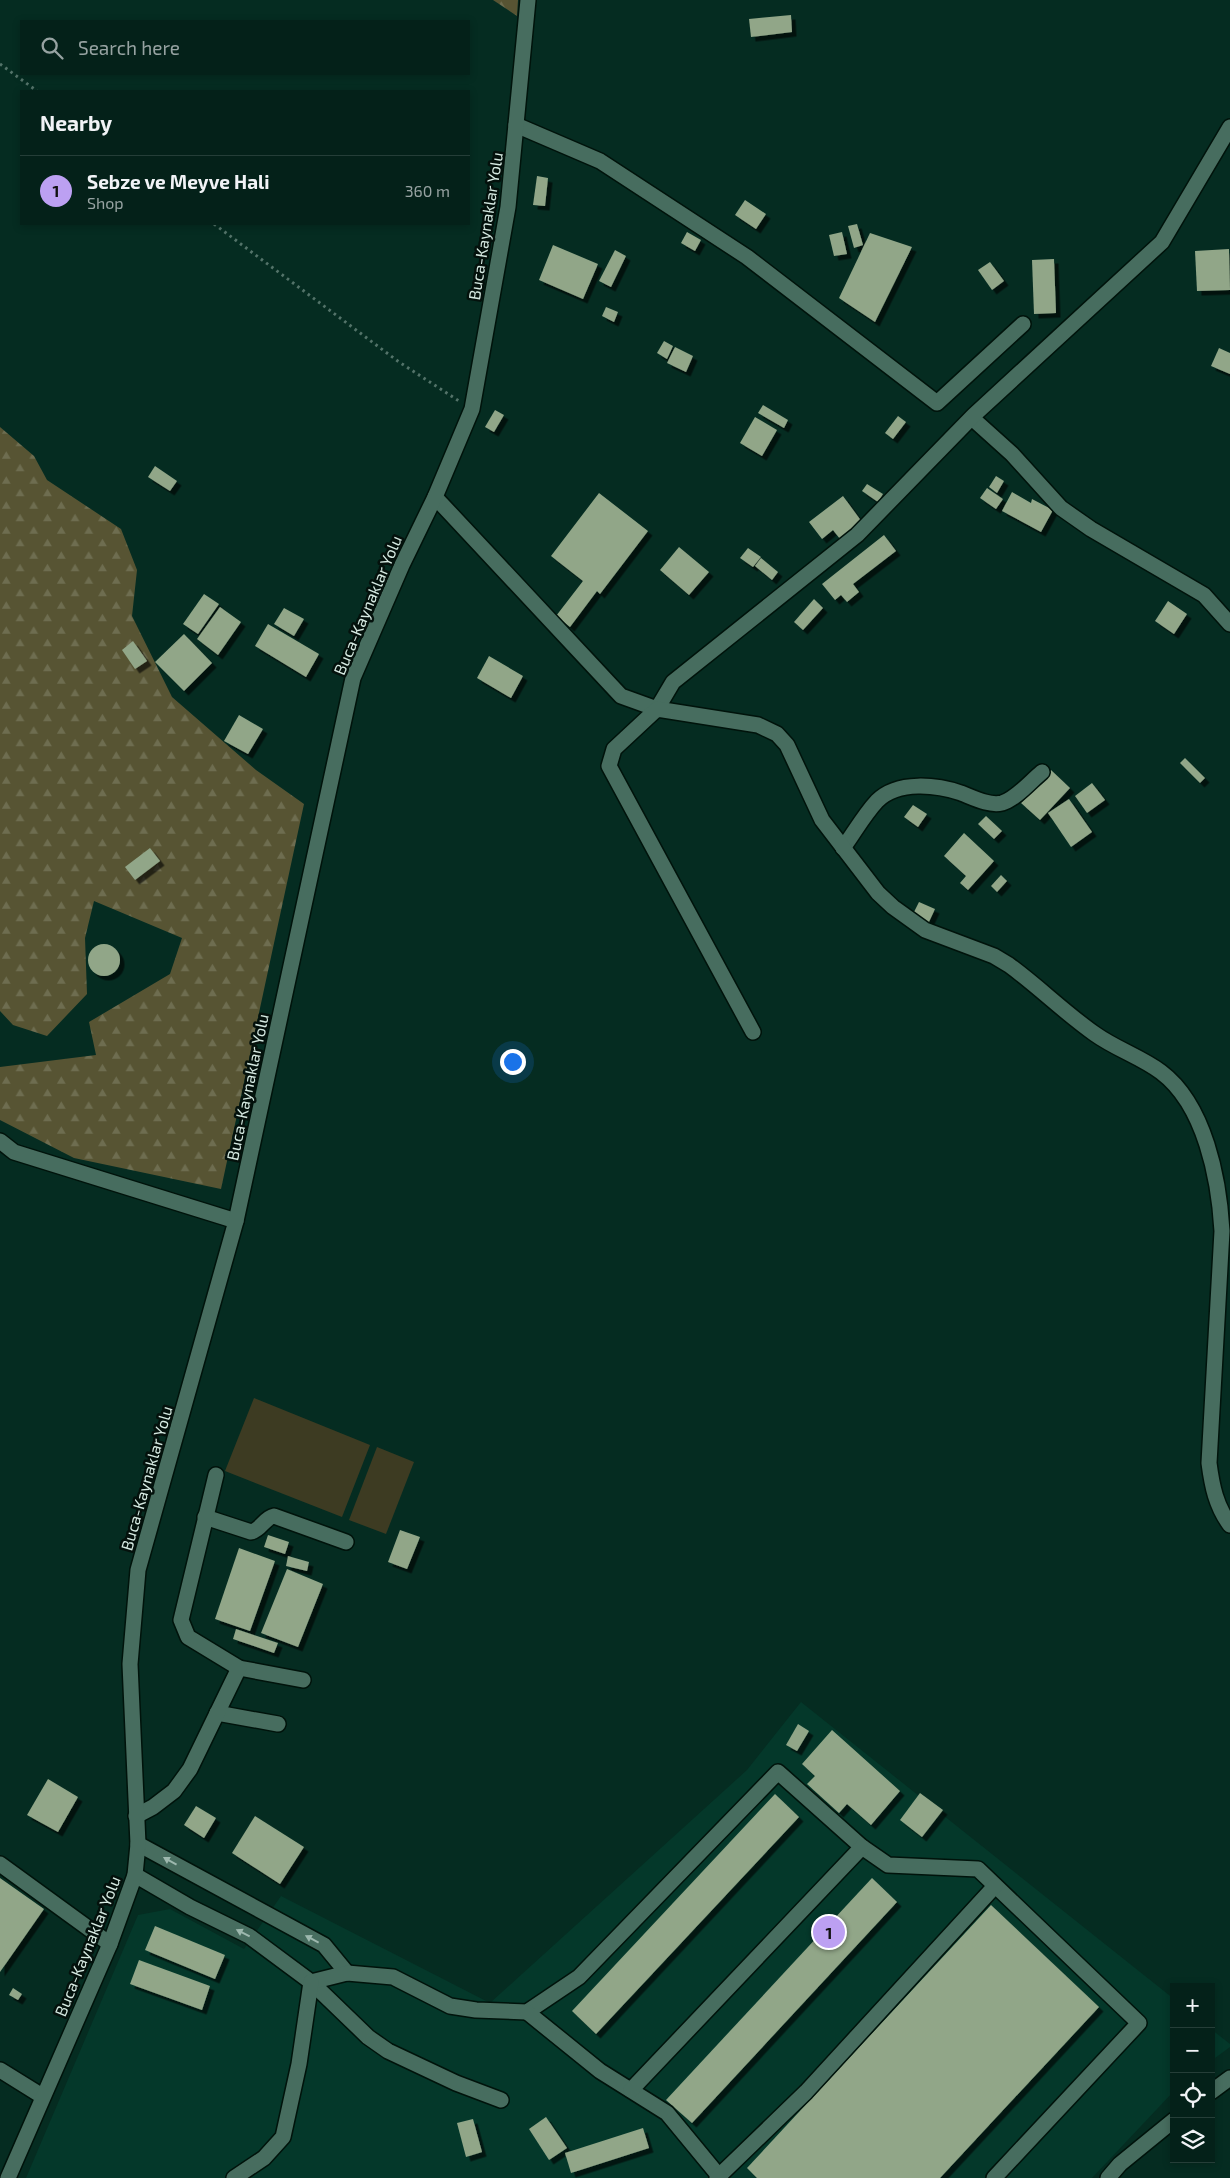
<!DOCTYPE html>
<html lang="en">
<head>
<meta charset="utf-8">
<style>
	:root { --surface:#042119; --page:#0d2922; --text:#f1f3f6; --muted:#97a3a2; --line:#253e38; --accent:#bca0f2 }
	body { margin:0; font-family:"Exo 2",sans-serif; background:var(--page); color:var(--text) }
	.controls { position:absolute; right:15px; bottom:15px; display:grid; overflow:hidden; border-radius:0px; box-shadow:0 2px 8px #0003 }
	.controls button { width:45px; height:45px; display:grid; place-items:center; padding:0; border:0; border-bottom:1px solid var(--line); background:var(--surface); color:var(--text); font:25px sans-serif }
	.you { position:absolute; left:512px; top:1061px; width:18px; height:18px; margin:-12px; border:4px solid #fff; border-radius:50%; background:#1a73e8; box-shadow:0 0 0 8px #1a73e833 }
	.badge { display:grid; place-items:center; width:32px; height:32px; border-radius:50%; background:var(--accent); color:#111; font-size:16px; font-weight:700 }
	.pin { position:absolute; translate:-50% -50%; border:2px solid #fff; box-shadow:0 1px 5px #0006 }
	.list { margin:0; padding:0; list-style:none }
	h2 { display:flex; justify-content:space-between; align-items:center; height:65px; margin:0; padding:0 20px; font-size:21px }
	h2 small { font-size:16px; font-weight:400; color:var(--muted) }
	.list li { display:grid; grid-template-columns:32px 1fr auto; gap:15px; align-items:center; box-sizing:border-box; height:70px; padding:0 20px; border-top:1px solid var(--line) }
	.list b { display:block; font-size:19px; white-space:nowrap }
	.list p { margin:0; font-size:16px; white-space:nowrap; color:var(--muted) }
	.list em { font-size:16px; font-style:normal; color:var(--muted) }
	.icon { flex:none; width:28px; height:28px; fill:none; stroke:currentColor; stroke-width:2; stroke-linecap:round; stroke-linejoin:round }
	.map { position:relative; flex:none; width:1230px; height:2178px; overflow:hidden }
	.search { position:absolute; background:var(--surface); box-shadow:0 2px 8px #0003; left:20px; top:20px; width:450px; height:55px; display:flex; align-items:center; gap:12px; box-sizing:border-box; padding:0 18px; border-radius:0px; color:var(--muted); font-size:19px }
	.panel { position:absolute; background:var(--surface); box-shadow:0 2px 8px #0003; left:20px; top:90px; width:450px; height:135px; border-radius:0px }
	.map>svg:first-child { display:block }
</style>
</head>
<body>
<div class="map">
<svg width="1230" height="2178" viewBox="0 0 1230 2178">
	<defs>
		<pattern id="forest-firs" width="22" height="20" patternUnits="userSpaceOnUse" patternTransform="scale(1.25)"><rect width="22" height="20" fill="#575433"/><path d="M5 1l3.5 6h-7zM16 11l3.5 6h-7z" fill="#6e6d50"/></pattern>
		<filter id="shadow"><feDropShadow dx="4.5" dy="4.5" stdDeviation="0" flood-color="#0009"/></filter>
	</defs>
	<rect width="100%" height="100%" fill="#052c21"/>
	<g fill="#04382a">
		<polygon points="801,1702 1174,1999 1174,2091 1092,2178 26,2178 138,1915 170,1909 244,1949 281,1896 490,2003 747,1770"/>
		<polygon points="1211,2029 1230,2044 1230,2047 1211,2061"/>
	</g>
	<g fill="url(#forest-firs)">
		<polygon points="493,0 518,0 517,16"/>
		<polygon points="0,427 34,456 47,480 121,529 137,570 132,616 172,697 256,770 304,804 221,1189 74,1158 0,1120 0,1067 96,1055 89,1022 170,974 182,938 94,901 85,938 87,994 47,1036 13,1025 0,1011"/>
	</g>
	<g fill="#3d3b22">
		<polygon points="254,1398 370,1445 342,1517 225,1471"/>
		<polygon points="377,1447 414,1462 386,1534 349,1520"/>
	</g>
	<g fill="#91a688" filter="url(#shadow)">
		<polygon points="791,15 792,32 751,37 749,19"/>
		<polygon points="537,176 548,178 545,206 533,205"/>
		<polygon points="745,200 766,214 756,229 735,215"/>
		<polygon points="857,224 863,245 854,248 848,226"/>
		<polygon points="687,232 701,240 695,251 681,243"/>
		<polygon points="842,232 847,254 834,256 829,235"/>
		<polygon points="870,233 912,247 875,322 839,298"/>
		<polygon points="553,245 598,264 583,299 539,280"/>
		<polygon points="1229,249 1230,290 1197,291 1195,251"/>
		<polygon points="615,250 626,256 611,287 599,281"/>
		<polygon points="1054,259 1056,313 1034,314 1032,260"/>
		<polygon points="990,262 1004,281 992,290 978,270"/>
		<polygon points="606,307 618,312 614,322 602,316"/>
		<polygon points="664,341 673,346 667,359 657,353"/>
		<polygon points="675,347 693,356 686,372 667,363"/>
		<polygon points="1219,348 1230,353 1230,374 1211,366"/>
		<polygon points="763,405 788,420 784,428 758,413"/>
		<polygon points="495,410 504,415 494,432 485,427"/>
		<polygon points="898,416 906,422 893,439 885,433"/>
		<polygon points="755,417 777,430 762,456 740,443"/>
		<polygon points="155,466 177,481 170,491 148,477"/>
		<polygon points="996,476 1004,481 997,493 989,487"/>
		<polygon points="867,484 883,494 878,502 862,491"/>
		<polygon points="987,488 1003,499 996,509 980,498"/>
		<polygon points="1012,492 1031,503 1032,499 1053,510 1041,532 1002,511"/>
		<polygon points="599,493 648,531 600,594 597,591 570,627 556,616 583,581 551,556"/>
		<polygon points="843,496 862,522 840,539 833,530 822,539 809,522"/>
		<polygon points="884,535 896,551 853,584 859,592 847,602 841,595 835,600 822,584"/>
		<polygon points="679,547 709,572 689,595 660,570"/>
		<polygon points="748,548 761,557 753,567 740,558"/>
		<polygon points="761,558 778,572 772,580 755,566"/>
		<polygon points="204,594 219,604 198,634 183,624"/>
		<polygon points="814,599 823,608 803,630 794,622"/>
		<polygon points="1168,601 1187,614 1174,634 1155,621"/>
		<polygon points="220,607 241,622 218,655 197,639"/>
		<polygon points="284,608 304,619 294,636 274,624"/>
		<polygon points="268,624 319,654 306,677 255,646"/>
		<polygon points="184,634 212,663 184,691 155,662"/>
		<polygon points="133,641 147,661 135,669 122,650"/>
		<polygon points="489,656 523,676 511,698 477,678"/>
		<polygon points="239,715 263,729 248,754 224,741"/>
		<polygon points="1185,758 1205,778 1200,783 1180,763"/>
		<polygon points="1051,770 1070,788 1040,820 1021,803"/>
		<polygon points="1092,783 1105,800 1087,813 1075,796"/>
		<polygon points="1069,799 1092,832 1071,847 1048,813"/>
		<polygon points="913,805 927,814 918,827 904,817"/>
		<polygon points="986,816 1002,831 994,839 978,824"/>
		<polygon points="964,833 994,861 968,890 960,883 966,876 944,856"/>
		<polygon points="150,848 160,861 135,880 125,867"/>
		<polygon points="1001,875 1007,881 997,892 991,886"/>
		<polygon points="919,902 935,909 928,924 912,916"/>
		<circle cx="104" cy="960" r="16"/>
		<polygon points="400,1530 420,1537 407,1569 388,1562"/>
		<polygon points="268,1535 289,1542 285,1554 264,1547"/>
		<polygon points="239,1548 275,1561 250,1631 215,1619"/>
		<polygon points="288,1556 309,1562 307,1571 286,1566"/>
		<polygon points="287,1569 323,1584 298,1647 261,1633"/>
		<polygon points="236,1629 278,1643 274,1653 233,1639"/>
		<polygon points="798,1724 809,1731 797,1751 786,1745"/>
		<polygon points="832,1730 900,1791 871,1825 847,1804 839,1813 807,1784 815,1776 802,1764"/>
		<polygon points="48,1779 78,1797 58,1832 27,1815"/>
		<polygon points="920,1793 943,1810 922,1837 900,1820"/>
		<polygon points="775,1794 799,1817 596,2034 572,2011"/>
		<polygon points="196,1806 216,1818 204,1838 184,1825"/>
		<polygon points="255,1816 304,1847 280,1884 232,1853"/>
		<polygon points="0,1878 44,1909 0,1972"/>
		<polygon points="872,1878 897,1902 692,2123 666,2100"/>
		<polygon points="991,1905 1099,2007 940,2178 757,2178 747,2168"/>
		<polygon points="155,1926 225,1955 215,1979 145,1950"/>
		<polygon points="139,1960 210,1986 202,2010 130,1984"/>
		<polygon points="13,1988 22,1994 18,2000 9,1995"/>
		<polygon points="546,2117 567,2148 549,2160 529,2129"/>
		<polygon points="473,2119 482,2152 466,2157 457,2123"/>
		<polygon points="643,2128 649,2148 571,2173 565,2153"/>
	</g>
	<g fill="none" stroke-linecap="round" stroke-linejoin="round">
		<g stroke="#00130b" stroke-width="18">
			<g id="minor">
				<polyline points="516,125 600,161 747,257 937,403 1023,324"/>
				<polyline points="972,418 1012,454 1061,508 1091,529 1204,595 1230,624"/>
				<polyline points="435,497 621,696 657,709 673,682 857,535 974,415 1162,242 1230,127"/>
				<path d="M843,848C854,833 864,815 877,801C898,780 937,785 961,793C974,798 989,806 1002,803C1016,799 1031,781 1042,772"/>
				<path d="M753,1032L609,766L614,749L657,709L758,725L777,734L787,745L822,820L878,893L893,907L925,930L994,956L1009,965C1039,987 1065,1013 1095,1034C1116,1049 1141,1057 1161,1072C1205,1105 1219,1179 1222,1231L1209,1463C1212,1486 1216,1506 1230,1525"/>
				<polyline points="0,1141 14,1152 236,1221"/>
				<path d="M205,1517L251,1532C261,1530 264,1518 274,1516L346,1542"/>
				<polyline points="239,1668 303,1680"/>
				<polyline points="217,1713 278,1724"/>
				<polyline points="136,1816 153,1807 174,1791 190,1769 239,1668 188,1637 181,1620 216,1475"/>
				<polyline points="138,1844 324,1945 347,1973"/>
				<polyline points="0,1864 110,1944"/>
				<polyline points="135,1875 190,1907 249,1936 311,1982 368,2037 388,2051 456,2083 501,2100"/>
				<polyline points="311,1982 347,1973 393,1977 450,2006 476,2010 527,2012 579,1977 778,1772 862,1847 888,1865 978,1869 1139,2023 994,2178"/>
				<polyline points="527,2012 600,2071 667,2113 719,2176"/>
				<polyline points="0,2070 42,2096"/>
				<polyline points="631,2090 862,1847"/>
				<polyline points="1211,2092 1230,2078"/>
				<polyline points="8,2178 110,1944 135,1875 138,1844 130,1664 138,1570 236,1221 353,678 402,565 435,497 472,409 508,207 528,0"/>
				<polyline points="234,2178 264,2158 283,2137 299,2064 311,1982"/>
				<polyline points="717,2178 806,2092 995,1886"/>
				<polyline points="1108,2178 1120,2164 1174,2120"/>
			</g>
		</g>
		<g stroke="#537369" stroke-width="3" stroke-dasharray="2.5 4" stroke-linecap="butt">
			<polyline points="0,64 37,91"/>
			<polyline points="214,224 399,362 459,401"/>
		</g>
		<use href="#minor" stroke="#476d5f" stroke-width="15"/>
	</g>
	<defs><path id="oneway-solid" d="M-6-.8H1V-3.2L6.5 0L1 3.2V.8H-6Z" transform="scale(1.25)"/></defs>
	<g fill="#9db8ae">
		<use href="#oneway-solid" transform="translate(170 1861) rotate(-151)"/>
		<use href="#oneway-solid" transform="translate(243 1933) rotate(-153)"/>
		<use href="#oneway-solid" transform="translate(312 1939) rotate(-152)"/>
	</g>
	<g text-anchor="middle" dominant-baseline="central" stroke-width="5" stroke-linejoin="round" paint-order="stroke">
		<g font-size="16" fill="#d6eae2" stroke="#04110c">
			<text transform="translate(485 226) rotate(-81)">Buca-Kaynaklar Yolu</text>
			<text transform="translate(367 605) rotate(-67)">Buca-Kaynaklar Yolu</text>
			<text transform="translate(247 1087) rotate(-78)">Buca-Kaynaklar Yolu</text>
			<text transform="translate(146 1478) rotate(-74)">Buca-Kaynaklar Yolu</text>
			<text transform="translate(87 1946) rotate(-68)">Buca-Kaynaklar Yolu</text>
		</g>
	</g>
</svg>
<div class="controls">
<button>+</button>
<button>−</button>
<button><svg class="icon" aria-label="locate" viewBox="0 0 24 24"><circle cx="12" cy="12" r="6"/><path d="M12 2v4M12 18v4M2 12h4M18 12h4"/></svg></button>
<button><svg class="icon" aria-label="layers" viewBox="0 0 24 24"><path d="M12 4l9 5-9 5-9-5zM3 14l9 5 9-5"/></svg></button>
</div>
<div class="you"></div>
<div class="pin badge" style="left:829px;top:1932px">1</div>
<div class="search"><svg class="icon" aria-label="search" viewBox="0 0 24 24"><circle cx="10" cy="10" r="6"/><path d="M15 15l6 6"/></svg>Search here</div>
<section class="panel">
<h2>Nearby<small></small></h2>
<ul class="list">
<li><span class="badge">1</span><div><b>Sebze ve Meyve Hali</b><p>Shop</p></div><em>360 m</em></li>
</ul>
</section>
</div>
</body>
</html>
